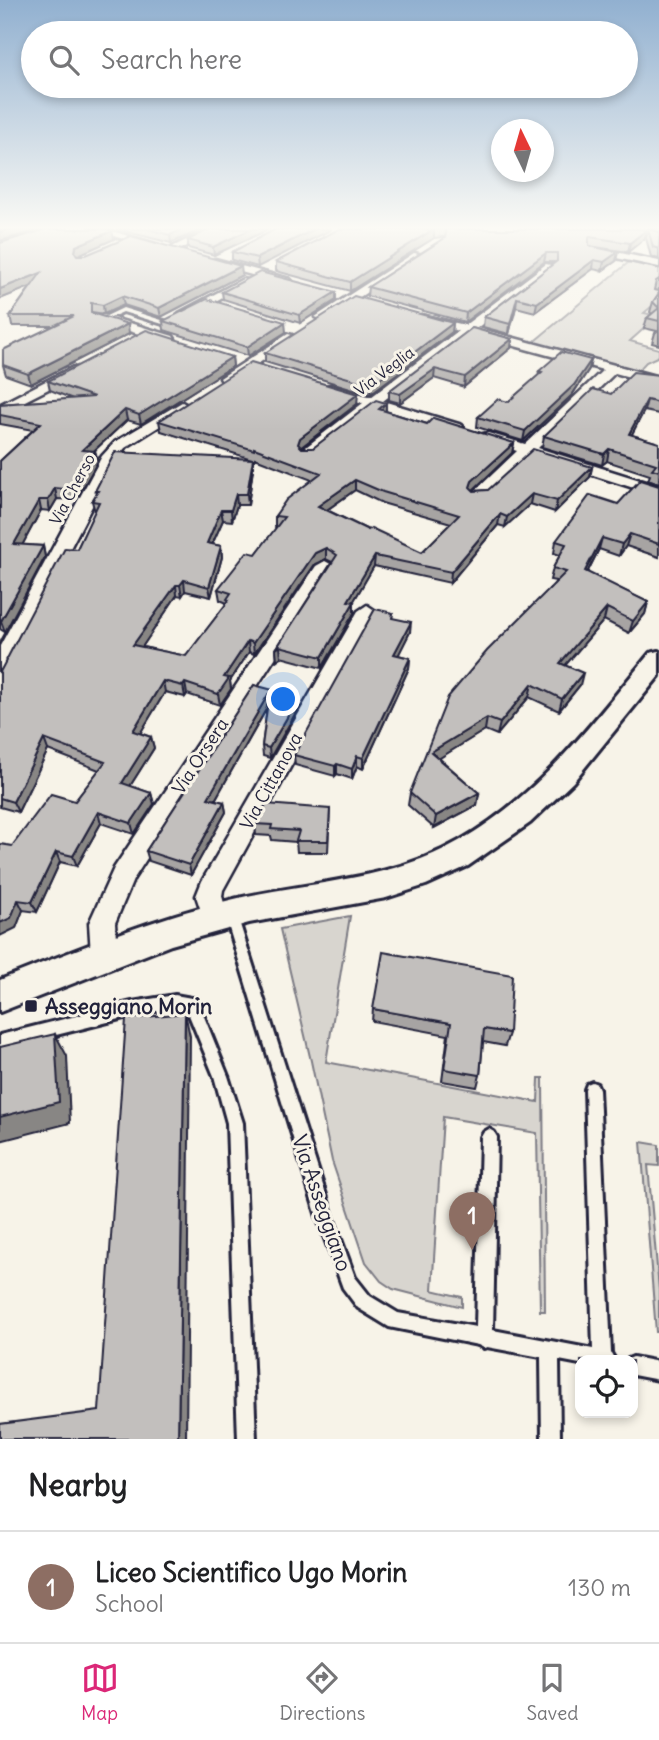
<!DOCTYPE html>
<html lang="en">
<head>
<meta charset="utf-8">
<style>
	:root { --surface:#fff; --page:#f6f6f6; --text:#202124; --muted:#757577; --line:#e0e0e0; --accent:#db2777 }
	body { margin:0; font-family:Delius,sans-serif; background:var(--page); color:var(--text) }
	.controls { position:absolute; right:21px; bottom:21px; display:grid; overflow:hidden; border-radius:14px; box-shadow:0 4px 10px #0003 }
	.controls button { width:63px; height:63px; display:grid; place-items:center; padding:0; border:0; border-bottom:2px solid var(--line); background:var(--surface); color:var(--text); font:35px sans-serif }
	.compass { position:absolute; left:491px; top:119px; width:63px; height:63px; border-radius:50%; background:var(--surface); box-shadow:0 4px 10px #0003; rotate:355deg }
	.you { position:absolute; left:284px; top:700px; width:24px; height:24px; margin:-18px; border:5px solid #fff; border-radius:50%; background:#1a73e8; box-shadow:0 0 0 10px #1a73e833 }
	.badge { display:grid; place-items:center; width:46px; height:46px; border-radius:50%; background:var(--accent); color:#fff; font-size:23px; font-weight:700 }
	.pin { position:absolute; translate:-50% -58px; filter:drop-shadow(0 2px 4px #0008) }
	.pin::after { content:''; position:absolute; top:37px; width:24px; height:21px; background:inherit; clip-path:polygon(0 0,100% 0,50% 100%) }
	.list { margin:0; padding:0; list-style:none }
	h2 { display:flex; justify-content:space-between; align-items:center; height:91px; margin:0; padding:0 28px; font-size:30px }
	h2 small { font-size:23px; font-weight:400; color:var(--muted) }
	.list li { display:grid; grid-template-columns:46px 1fr auto; gap:21px; align-items:center; box-sizing:border-box; height:112px; padding:0 28px; border-top:2px solid var(--line) }
	.list b { display:block; font-size:26px; white-space:nowrap }
	.list p { margin:0; font-size:23px; white-space:nowrap; color:var(--muted) }
	.list em { font-size:23px; font-style:normal; color:var(--muted) }
	.icon { flex:none; width:38px; height:38px; fill:none; stroke:currentColor; stroke-width:2; stroke-linecap:round; stroke-linejoin:round }
	.map { position:relative; flex:none; width:659px; height:1439px; overflow:hidden }
	.search { position:absolute; background:var(--surface); box-shadow:0 4px 10px #0003; left:21px; right:21px; top:21px; height:77px; display:flex; align-items:center; gap:18px; box-sizing:border-box; padding:0 24px; border-radius:38px; color:var(--muted); font-size:26px }
	.sheet { height:203px; background:var(--surface) }
	nav { display:flex; justify-content:space-around; align-items:center; box-sizing:border-box; height:98px; border-top:2px solid var(--line); background:var(--surface); font-size:19px; color:var(--muted) }
	nav a { display:grid; justify-items:center; gap:4px }
	nav .on { color:var(--accent) }
	.map>svg:first-child { display:block }
</style>
</head>
<body>
<div class="map">
<svg width="659" height="1439" viewBox="0 0 659 1439">
	<rect width="100%" height="100%" fill="#f7f3e8"/>
	<filter id="ink" filterUnits="userSpaceOnUse"><feTurbulence type="fractalNoise" baseFrequency=".0143" numOctaves="2"/><feDisplacementMap in="SourceGraphic" scale="14" xChannelSelector="R" yChannelSelector="G"/><feConvolveMatrix kernelMatrix="1 2 1 2 8 2 1 2 1" color-interpolation-filters="sRGB"/></filter>
	<g filter="url(#ink)">
		<g fill="#d8d5cf" stroke="#7d7c85" stroke-width="2">
			<polygon points="629,262 659,269 659,308 652,306 644,313 658,316 630,341 659,349 659,356 646,362 637,372 530,345"/>
			<polygon points="350,916 326,1062 538,1102 539,1078 543,1078 545,1311 540,1311 537,1133 443,1117 432,1290 462,1297 462,1307 393,1289 381,1281 366,1262 332,1161 311,1061 280,929"/>
			<polygon points="641,1142 659,1145 659,1166 648,1165 659,1290 659,1332 656,1332"/>
		</g>
		<g fill="none" stroke-linecap="round" stroke-linejoin="round">
			<g stroke="#22223b" stroke-width="6">
				<g id="service">
					<polygon points="123,308 168,322 169,323 166,325 123,312 105,320 100,319"/>
					<polygon points="231,909 235,911 237,915 334,1220 355,1277 370,1296 398,1313 476,1327 481,1137 484,1132 489,1129 494,1132 497,1137 493,1330 593,1349 585,1089 587,1084 592,1082 597,1084 599,1089 611,1353 615,1360 580,1360 580,1364 559,1360 560,1439 542,1439 541,1357 487,1347 484,1348 478,1345 389,1327 358,1308 343,1288 318,1220 225,915 227,911"/>
					<polygon points="175,995 197,999 228,1076 243,1123 256,1439 238,1439 227,1123 214,1076 187,1010 175,1007 132,1016 0,1049 0,1035 132,1002"/>
					<polygon points="633,1357 659,1362 659,1380 633,1375 633,1360 626,1360"/>
				</g>
			</g>
			<g stroke="#22223b" stroke-width="5">
				<g id="minor">
					<polygon points="90,229 105,229 159,245 154,248"/>
					<polygon points="209,229 222,229 175,252 166,250"/>
					<polygon points="649,229 659,229 659,234"/>
					<polygon points="592,247 659,261 659,267 588,252 588,248"/>
					<polygon points="414,253 423,255 325,320 315,317"/>
					<polygon points="215,259 290,279 292,281 286,284 211,264 210,262"/>
					<polygon points="546,264 555,266 477,328 659,377 659,385 615,373 538,448 659,486 659,496 530,455 485,499 473,499 471,496 473,493 517,451 483,440 481,437 483,434 488,433 525,444 603,370 470,334 383,401 462,425 464,428 462,431 452,431 375,407 312,456 302,456 300,453 302,450 363,403 325,392 325,386 330,385 371,397 458,331 421,321 421,315 465,325"/>
					<polygon points="243,279 253,281 189,315 179,313"/>
					<polygon points="103,315 173,336 175,339 169,343 99,322 99,316"/>
					<polygon points="288,334 292,335 292,341 232,381 222,381 220,378"/>
					<polygon points="73,367 80,371 78,374 13,407 8,408 1,404"/>
					<polygon points="182,402 189,406 187,409 125,448 117,458 10,664 7,669 0,671 0,646 102,456 115,442"/>
					<polygon points="325,561 334,566 133,880 115,923 117,955 113,963 104,967 95,963 91,955 89,923 114,868 316,566"/>
					<polygon points="367,605 376,611 223,890 222,896 228,918 224,926 215,929 206,926 196,896 202,881 358,611"/>
				</g>
			</g>
			<g stroke="#22223b" stroke-width="6">
				<path id="tertiary" d="M659,651V676L573,782L530,823L468,866L426,885L386,898L249,923L171,945L0,1012V980C75,950 151,919 230,900C308,881 388,882 459,841C539,796 593,722 650,653Z"/>
			</g>
			<use href="#service" fill="#f7f3e8" fill-rule="evenodd"/>
			<use href="#minor" fill="#f7f3e8" fill-rule="evenodd"/>
			<use href="#tertiary" fill="#f7f3e8" fill-rule="evenodd"/>
		</g>
		<g fill="#a7a4a3" stroke="#22223b" stroke-width="2" fill-rule="evenodd">
			<polygon points="116,229 203,229 171,243"/>
			<polygon points="269,229 214,255 188,248 188,240"/>
			<polygon points="276,229 258,267 232,260 232,252"/>
			<polygon points="339,229 639,229 644,239 628,252 589,246 616,261 602,271 593,269 535,312 516,307 509,334 483,327 484,317 556,262 544,262 465,322 367,296 368,287 444,238 443,237 434,238 350,291 276,271 276,262"/>
			<polygon points="648,229 659,232 659,259 651,257 646,238"/>
			<polygon points="114,239 78,255 242,275 161,317 124,305 104,314 92,312 93,313 129,334 31,384 6,375 3,365 54,326 12,326 10,316 31,286 0,299 0,243"/>
			<polygon points="659,279 659,291 654,290 656,281"/>
			<polygon points="222,292 336,300 300,323 223,299"/>
			<polygon points="659,293 659,345 652,343 655,333 657,331 644,328 647,318 652,314 650,312 653,302"/>
			<polygon points="163,321 286,332 248,356 164,330"/>
			<polygon points="453,323 452,332 370,394 265,362 265,353"/>
			<polygon points="472,328 512,339 511,348 464,387 434,378 400,403 389,400 389,391"/>
			<polygon points="232,357 233,366 141,424 127,420 94,451 95,451 98,461 76,500 57,499 50,511 41,510 22,545 43,546 45,557 5,632 0,629 0,461 33,430 0,424 0,404 73,399 50,390 48,381"/>
			<polygon points="591,360 589,369 572,395 523,441 477,427 478,417 508,402 538,376 539,371"/>
			<polygon points="659,375 659,414 644,411 631,435 659,443 659,484 648,480 650,475 607,461 602,465 542,447 544,436 611,394"/>
			<path d="M357,404L301,448H313L386,411L427,424L514,443L512,453L473,490L474,491L488,490L592,467L590,477L555,512L530,504L505,527L498,525L450,583L374,566L353,602L354,613L322,668L281,657L277,660L276,649L332,562L326,559L315,564L254,654L249,652L230,681L231,689L220,705L187,694L185,697L165,692L140,733L151,737L154,748L130,786L151,793L154,804L134,834L101,823L77,866L60,862L37,912L23,910L16,928L12,846L75,801L99,770L48,750L18,812L0,807V672L77,549L95,512L92,501L96,495L95,491L249,458L161,431L159,421ZM255,458L312,480L275,516V526L277,527L256,554L218,589L220,600L227,603L186,656L142,647L177,595L182,596L185,591L211,597L222,557L221,546L212,544L223,520L232,521L237,505H248L253,469V460H255ZM355,490L382,503L451,523L422,552L368,530L327,510Z"/>
			<polygon points="659,486 659,557 626,546 619,556 599,549 587,573 648,602 645,614 629,633 604,620 565,665 580,685 559,711 529,697 497,735 485,730 439,758 479,793 477,805 434,828 408,805 410,793 556,581 550,580 553,568 560,555 554,553 556,541 618,504"/>
			<polygon points="393,613 392,618 410,632 398,655 410,658 409,668 363,769 357,766 352,779 337,774 335,776 295,765 294,755"/>
			<polygon points="254,685 299,707 270,758 263,756 262,746 267,708 215,800 224,802 226,812 191,875 149,861 146,851"/>
			<polygon points="330,809 328,852 297,852 296,842 272,840 271,836 256,835 255,824"/>
			<polygon points="373,1009 509,1033 505,1046 483,1042 480,1075 477,1087 442,1081 448,1035 372,1021"/>
		</g>
		<g fill="#888684" stroke="#22223b" stroke-width="2">
			<polygon points="12,229 43,229 0,241 0,232"/>
			<polygon points="183,229 203,229 171,243 170,235"/>
			<polygon points="251,229 269,229 214,255 213,247"/>
			<polygon points="315,229 332,229 258,267 257,258"/>
			<polygon points="434,229 434,238 350,291 350,282"/>
			<polygon points="646,230 644,239 628,252 630,243"/>
			<polygon points="112,231 114,239 78,255 76,261 75,252 76,246"/>
			<polygon points="618,252 616,261 602,271 604,262"/>
			<polygon points="546,253 544,262 465,322 466,313"/>
			<polygon points="594,260 593,269 535,312 537,303"/>
			<polygon points="241,266 242,275 161,317 159,308"/>
			<polygon points="41,273 43,282 0,299 0,289"/>
			<polygon points="336,292 336,300 300,323 299,315"/>
			<polygon points="122,296 124,305 104,314 103,305"/>
			<polygon points="517,298 516,307 509,334 510,324"/>
			<polygon points="285,322 286,332 248,356 247,347"/>
			<polygon points="453,323 452,332 370,394 371,385"/>
			<polygon points="128,324 129,334 31,384 28,374"/>
			<polygon points="512,339 511,348 464,387 465,377"/>
			<polygon points="232,357 233,366 141,424 139,415"/>
			<polygon points="591,360 589,369 572,395 523,441 525,431"/>
			<polygon points="435,369 434,378 400,403 400,394"/>
			<polygon points="358,394 357,404 300,448 298,444 300,438"/>
			<polygon points="647,400 644,411 626,446 629,434"/>
			<polygon points="386,403 386,413 379,409"/>
			<polygon points="125,410 127,420 84,460 82,450"/>
			<polygon points="514,443 512,453 471,492 470,487 472,481"/>
			<polygon points="609,449 607,461 602,465 604,454"/>
			<polygon points="95,451 98,461 76,500 74,490"/>
			<polygon points="253,459 253,469 248,505 247,494"/>
			<polygon points="592,467 590,477 555,512 557,501"/>
			<polygon points="355,480 355,490 318,516 318,506"/>
			<polygon points="55,488 57,499 50,511 48,500"/>
			<polygon points="236,494 237,505 232,521 231,510"/>
			<polygon points="532,494 530,504 505,527 507,517"/>
			<polygon points="39,500 41,510 17,555 14,544"/>
			<polygon points="221,510 223,520 208,554 207,543"/>
			<polygon points="500,514 498,525 450,583 451,572"/>
			<polygon points="630,534 626,546 619,556 622,544"/>
			<polygon points="602,538 599,549 582,583 585,571"/>
			<polygon points="43,546 45,557 5,632 1,621"/>
			<polygon points="221,546 222,557 211,597 209,587"/>
			<polygon points="326,548 326,559 315,564 254,654 253,643 315,553"/>
			<polygon points="375,556 374,566 348,611 348,601"/>
			<polygon points="184,580 185,591 182,596 180,585"/>
			<polygon points="176,585 177,595 136,656 133,645"/>
			<polygon points="354,602 354,613 322,668 322,657"/>
			<polygon points="648,602 645,614 629,633 633,621"/>
			<polygon points="607,608 604,620 557,675 560,663"/>
			<polygon points="411,622 410,632 394,664 394,654"/>
			<polygon points="248,641 249,652 230,681 231,689 220,705 218,694 224,677"/>
			<polygon points="280,646 281,657 277,660 276,649"/>
			<polygon points="410,658 409,668 363,769 363,758"/>
			<polygon points="583,673 580,685 559,711 562,699"/>
			<polygon points="163,681 165,692 135,742 133,731"/>
			<polygon points="185,683 187,694 185,697 183,686"/>
			<polygon points="532,684 529,697 497,735 500,723"/>
			<polygon points="269,693 269,704 210,809 208,798"/>
			<polygon points="299,697 299,707 270,758 269,748"/>
			<polygon points="487,718 485,730 430,764 431,752"/>
			<polygon points="151,737 154,748 125,794 122,783"/>
			<polygon points="44,739 48,750 18,812 13,802"/>
			<polygon points="357,756 357,766 352,779 352,769"/>
			<polygon points="337,764 337,774 335,776 335,766"/>
			<polygon points="151,793 154,804 134,834 131,823"/>
			<polygon points="479,793 477,805 434,828 436,816"/>
			<polygon points="224,802 226,812 191,875 189,865"/>
			<polygon points="98,812 101,823 77,866 73,856"/>
			<polygon points="56,852 60,862 37,912 32,902"/>
			<polygon points="18,900 23,910 16,928 0,936 0,923"/>
			<polygon points="185,1013 190,1036 186,1439 178,1439"/>
			<polygon points="55,1034 67,1056 70,1123 0,1141 0,1117"/>
		</g>
		<g fill="#c2bfbd" stroke="#22223b" stroke-width="2" fill-rule="evenodd">
			<polygon points="0,229 12,229 0,232"/>
			<polygon points="47,229 106,229 112,231 76,246 75,252 77,255 86,255 131,236 241,266 159,308 122,296 103,305 91,303 91,313 128,324 28,374 3,365 3,350 74,316 10,316 41,273 0,289 0,243"/>
			<polygon points="147,229 183,229 170,235"/>
			<polygon points="210,229 251,229 213,247 188,240"/>
			<polygon points="276,229 315,229 257,258 232,252"/>
			<polygon points="339,229 639,229 646,230 630,243 589,237 589,246 618,252 604,262 594,260 537,303 517,298 510,324 484,317 557,261 557,253 546,253 466,313 368,287 445,238 446,232 444,229 434,229 350,282 276,262"/>
			<polygon points="648,229 659,232 659,249 653,247"/>
			<polygon points="260,272 336,292 299,315 222,292"/>
			<polygon points="659,293 659,321 647,318 659,308 653,302"/>
			<polygon points="354,296 453,323 371,385 265,353"/>
			<polygon points="207,299 285,322 247,347 163,321"/>
			<polygon points="472,328 512,339 465,377 435,369 400,394 389,391"/>
			<polygon points="146,330 232,357 139,415 125,410 82,450 95,451 74,490 55,488 48,500 39,500 14,544 43,546 1,621 0,621 0,461 41,423 0,415 0,404 94,397 48,381"/>
			<polygon points="561,352 591,360 574,385 525,431 478,417 498,399 508,402 542,372 539,371"/>
			<path d="M251,362L358,394L300,438L298,444L302,448H313L376,400L386,403L379,409L427,424L433,418L514,443L472,481L470,487L474,491L488,490L533,449L592,467L557,501L532,494L507,517L500,514L451,572L375,556L348,601L354,602L322,657L280,646L276,649L337,555L326,548L315,553L253,643L248,641L224,677L229,678L218,694L185,683L183,686L163,681L133,731L151,737L122,783L151,793L131,823L98,812L73,856L56,852L32,902L18,900L11,918L0,923V844L12,846L51,794L75,801L105,762L44,739L13,802L0,798V672L65,548L77,549L99,502L92,501L98,491H95L115,452L253,459L247,494H236L231,510H221L207,543L221,546L209,587L184,580L180,585H176L133,645L186,656L229,600L227,599L231,593L218,589L247,552L256,554L284,517L275,516L286,500L321,473L254,448V450L159,421ZM355,480L383,492L459,515L422,552L371,528L368,530L318,506Z"/>
			<polygon points="633,372 659,375 659,403 647,400 629,434 659,443 659,471 652,469 656,464 609,449 604,454 544,436 593,389 611,394"/>
			<polygon points="640,480 659,486 659,544 630,534 622,544 602,538 585,571 648,602 633,621 607,608 560,663 583,673 562,699 532,684 500,723 487,718 431,752 479,793 436,816 410,793 448,697 487,651 566,572 553,568 566,544 556,541 590,495 618,504"/>
			<polygon points="375,609 393,613 392,618 411,622 394,654 410,658 363,758 357,756 352,769 337,764 335,766 294,755"/>
			<polygon points="254,685 299,697 269,748 262,746 269,693 208,798 224,802 189,865 146,851"/>
			<polygon points="266,804 330,809 328,841 296,841 299,831 271,829 272,825 255,824"/>
			<polygon points="383,952 512,975 509,1033 484,1029 480,1075 444,1069 451,1023 373,1009"/>
			<polygon points="185,1013 178,1439 0,1439 0,1424 99,1411 126,1019"/>
			<polygon points="55,1034 59,1102 0,1117 0,1047"/>
		</g>
	</g>
	<linearGradient id="sky" x2="0" y2="1"><stop stop-color="#91b0d0"/><stop offset="0.53" stop-color="#fbfaf5"/><stop offset="1" stop-color="#fbfaf5" stop-opacity="0"/></linearGradient>
	<rect width="659" height="430" fill="url(#sky)"/>
	<rect fill="#22223b" stroke="#f7f3e8" stroke-width="2.5" x="24" y="999" width="14" height="14" rx="3.5"/>
	<g text-anchor="middle" dominant-baseline="central" stroke-width="6" stroke-linejoin="round" paint-order="stroke">
		<g font-size="16" fill="#22223b" stroke="#f7f3e8">
			<text transform="translate(384 371) rotate(-37)">Via Veglia</text>
			<text transform="translate(72 489) rotate(-62)">Via Cherso</text>
		</g>
		<g font-size="18" fill="#22223b" stroke="#f7f3e8">
			<text transform="translate(200 756) rotate(-57)">Via Orsera</text>
			<text transform="translate(271 781) rotate(-61)">Via Cittanova</text>
		</g>
		<g font-size="21" font-weight="bold" fill="#22223b" stroke="#f7f3e8" text-anchor="start">
			<text x="45" y="1006">Asseggiano Morin</text>
		</g>
		<g font-size="21" fill="#22223b" stroke="#f7f3e8">
			<text transform="translate(322 1203) rotate(71)">Via Asseggiano</text>
		</g>
	</g>
</svg>
<div class="controls">
<button><svg class="icon" aria-label="locate" viewBox="0 0 24 24"><circle cx="12" cy="12" r="6"/><path d="M12 2v4M12 18v4M2 12h4M18 12h4"/></svg></button>
</div>
<svg class="compass" viewBox="-18 -18 36 36"><path d="M0-13l5 13h-10z" fill="#e53935"/><path d="M0 13l5-13h-10z" fill="#757577"/></svg>
<div class="you"></div>
<div class="pin badge" style="left:472px;top:1250px;background:#8d6e63">1</div>
<div class="search"><svg class="icon" aria-label="search" viewBox="0 0 24 24"><circle cx="10" cy="10" r="6"/><path d="M15 15l6 6"/></svg>Search here</div>
</div>
<section class="sheet">
<h2>Nearby<small></small></h2>
<ul class="list">
<li><span class="badge" style="background:#8d6e63">1</span><div><b>Liceo Scientifico Ugo Morin</b><p>School</p></div><em>130 m</em></li>
</ul>
</section>
<nav>
<a class="on"><svg class="icon" aria-label="map" viewBox="0 0 24 24"><path d="M3 6l6-2 6 2 6-2v14l-6 2-6-2-6 2zM9 4v14M15 6v14"/></svg>Map</a>
<a><svg class="icon" aria-label="directions" viewBox="0 0 24 24"><path d="M12 3l9 9-9 9-9-9zM9 14v-3h6M13 9l2 2-2 2"/></svg>Directions</a>
<a><svg class="icon" aria-label="saved" viewBox="0 0 24 24"><path d="M7 4h10v16l-5-4-5 4z"/></svg>Saved</a>
</nav>
</body>
</html>
